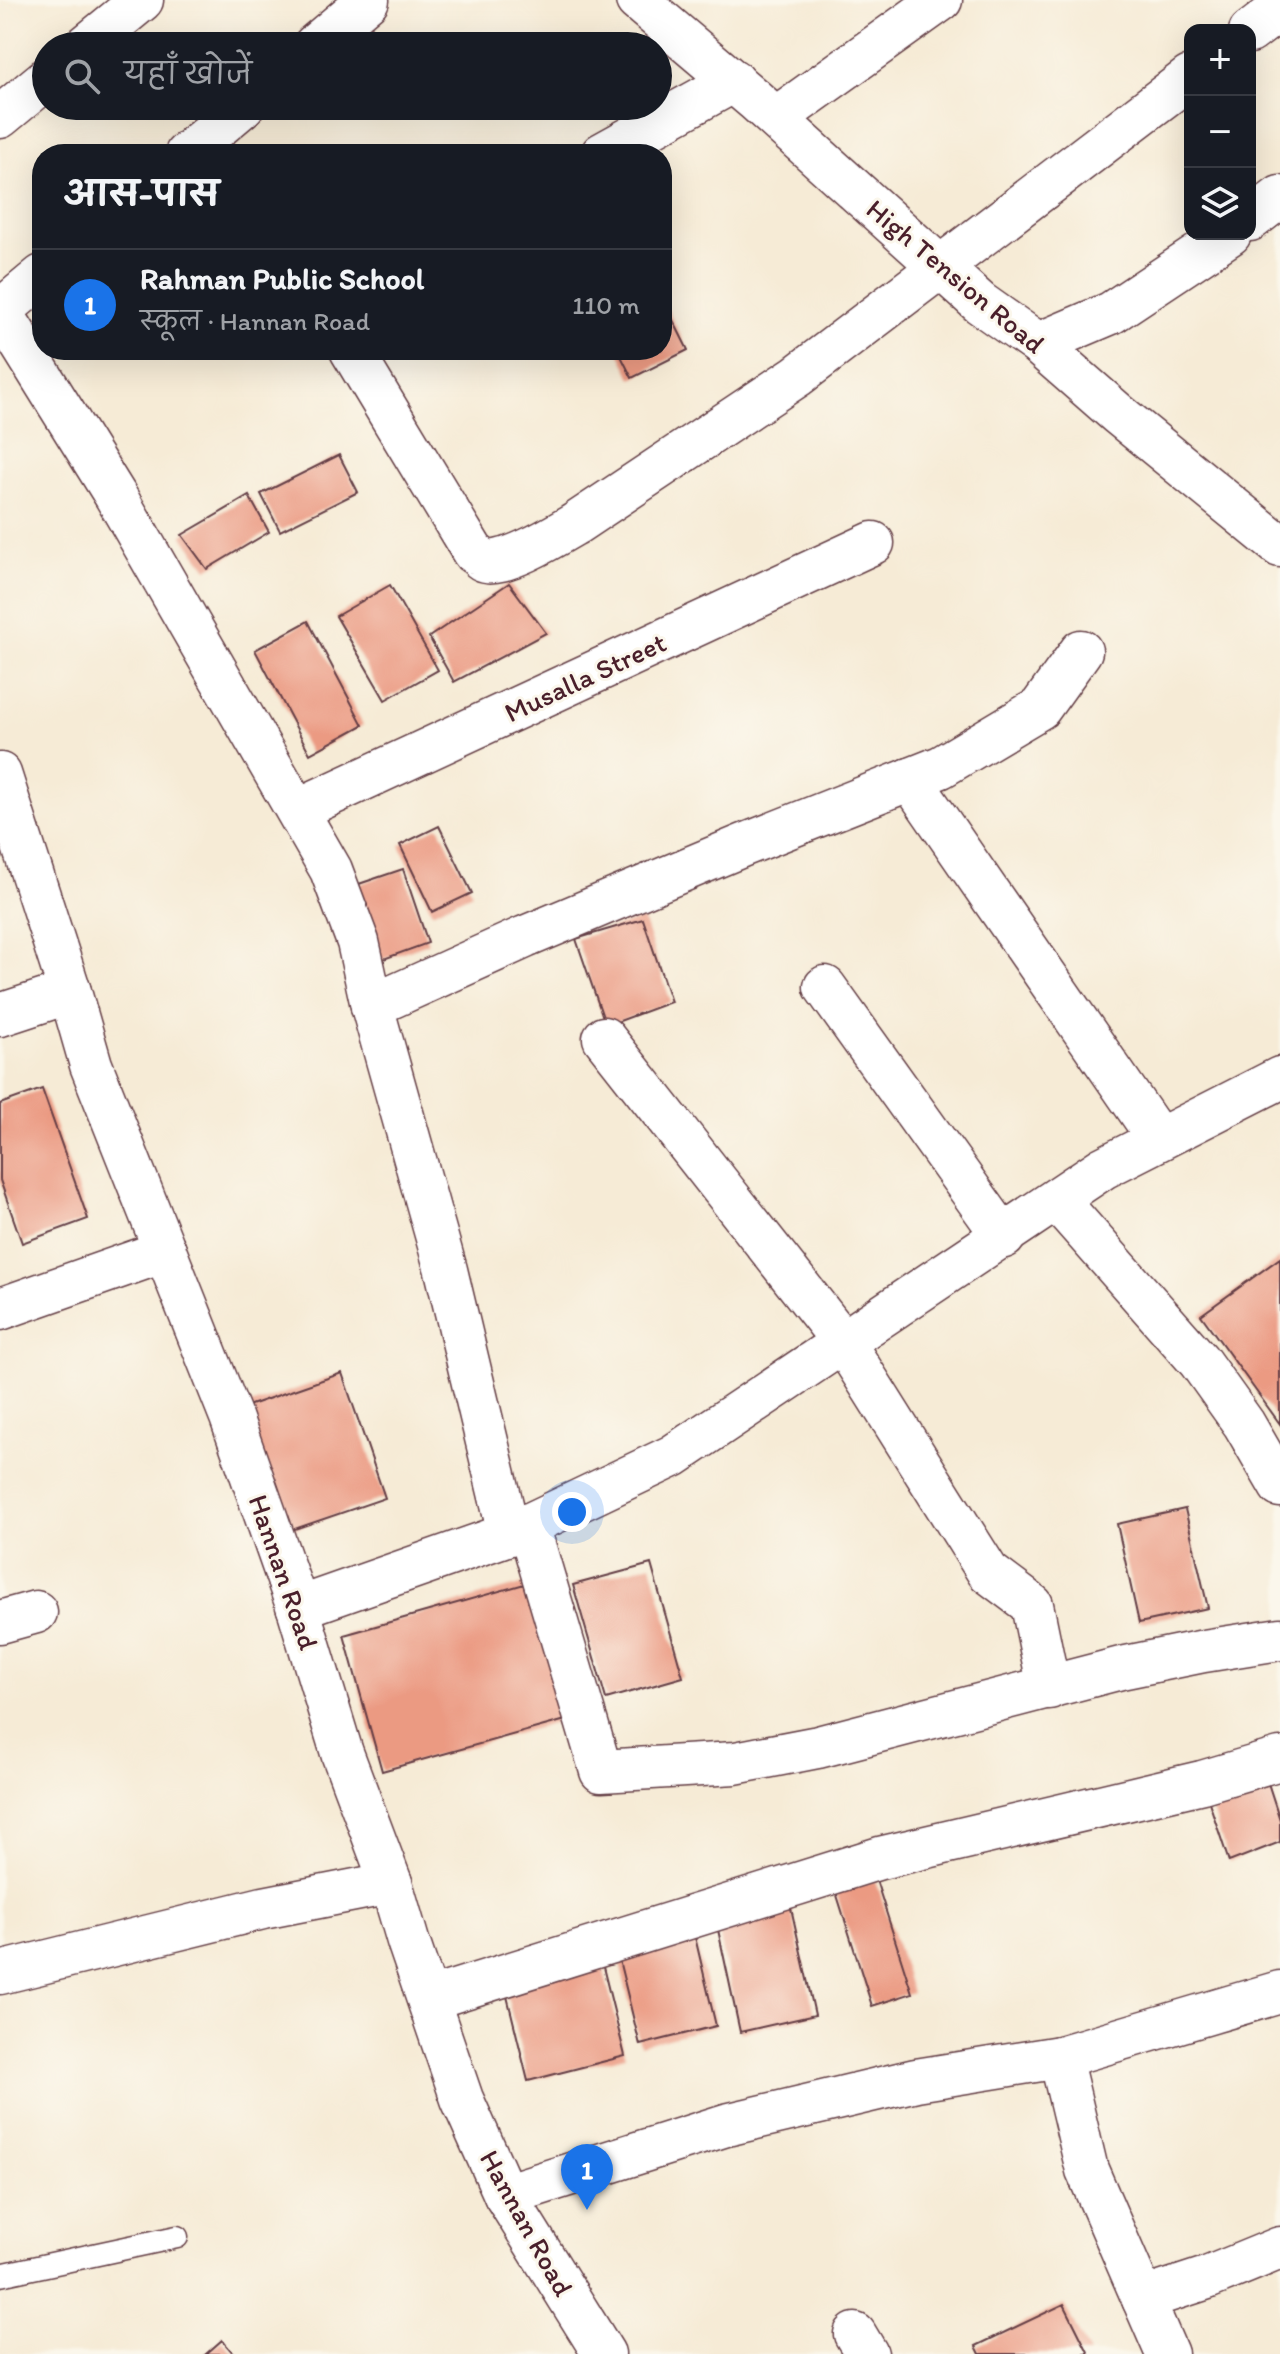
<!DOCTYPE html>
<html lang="hi">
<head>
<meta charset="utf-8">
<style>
	:root { --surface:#171b24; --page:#242831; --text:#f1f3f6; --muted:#9ea1a6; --line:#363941; --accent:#1a73e8 }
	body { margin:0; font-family:Itim,"Playpen Sans Deva",sans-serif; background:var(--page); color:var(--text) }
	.controls { position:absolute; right:24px; top:24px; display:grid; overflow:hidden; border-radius:16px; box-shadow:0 8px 32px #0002 }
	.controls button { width:72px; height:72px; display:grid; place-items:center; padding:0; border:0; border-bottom:2px solid var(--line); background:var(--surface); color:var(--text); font:40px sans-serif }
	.you { position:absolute; left:572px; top:1512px; width:28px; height:28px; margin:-20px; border:6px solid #fff; border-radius:50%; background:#1a73e8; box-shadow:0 0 0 12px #1a73e833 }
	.badge { display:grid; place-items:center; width:52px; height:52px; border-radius:50%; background:var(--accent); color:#fff; font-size:26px; font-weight:700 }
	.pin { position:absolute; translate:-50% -66px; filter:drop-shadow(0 2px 4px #0008) }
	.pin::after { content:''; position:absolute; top:42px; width:28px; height:24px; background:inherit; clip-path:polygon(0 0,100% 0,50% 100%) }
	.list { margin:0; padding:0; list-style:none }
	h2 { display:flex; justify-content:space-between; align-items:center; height:104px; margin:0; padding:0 32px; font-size:34px }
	h2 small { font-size:26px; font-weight:400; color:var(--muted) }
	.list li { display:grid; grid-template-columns:52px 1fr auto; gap:24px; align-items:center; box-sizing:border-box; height:112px; padding:0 32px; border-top:2px solid var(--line) }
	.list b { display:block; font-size:30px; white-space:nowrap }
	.list p { margin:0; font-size:26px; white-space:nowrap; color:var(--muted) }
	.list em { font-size:26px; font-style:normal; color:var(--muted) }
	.icon { flex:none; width:44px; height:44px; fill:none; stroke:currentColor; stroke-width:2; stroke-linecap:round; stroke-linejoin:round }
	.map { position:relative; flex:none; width:1280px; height:2354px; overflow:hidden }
	.search { position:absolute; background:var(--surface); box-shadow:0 8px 32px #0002; left:32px; top:32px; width:640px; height:88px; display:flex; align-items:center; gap:20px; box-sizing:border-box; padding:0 28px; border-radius:44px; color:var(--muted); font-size:30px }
	.panel { position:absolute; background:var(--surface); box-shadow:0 8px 32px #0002; left:32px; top:144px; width:640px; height:216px; border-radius:32px }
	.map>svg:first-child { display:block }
</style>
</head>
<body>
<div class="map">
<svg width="1280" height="2354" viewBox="0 0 1280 2354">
	<rect width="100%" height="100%" fill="#fbf7ec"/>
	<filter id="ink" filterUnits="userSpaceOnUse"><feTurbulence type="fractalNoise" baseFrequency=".0125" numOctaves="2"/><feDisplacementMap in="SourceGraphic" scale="16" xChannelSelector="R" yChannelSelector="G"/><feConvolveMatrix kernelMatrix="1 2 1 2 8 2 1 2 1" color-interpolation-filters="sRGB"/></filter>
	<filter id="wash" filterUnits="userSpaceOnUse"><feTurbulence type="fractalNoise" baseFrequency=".006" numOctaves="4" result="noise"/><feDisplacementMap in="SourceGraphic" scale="32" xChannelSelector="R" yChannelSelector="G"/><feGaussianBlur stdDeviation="1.8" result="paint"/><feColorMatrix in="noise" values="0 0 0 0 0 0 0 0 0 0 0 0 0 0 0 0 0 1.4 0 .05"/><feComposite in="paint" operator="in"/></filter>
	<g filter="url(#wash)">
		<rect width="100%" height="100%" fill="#f6ebd6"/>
		<g id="blocks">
			<g fill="#eb9a82">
				<polygon points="662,298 688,350 632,378 618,350 662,350"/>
				<polygon points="339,455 358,492 280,531 261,494"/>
				<polygon points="249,496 269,532 207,569 182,535"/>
				<polygon points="509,583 546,633 454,682 429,637"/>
				<polygon points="390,585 438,670 385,700 336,616"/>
				<polygon points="308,621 363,725 310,754 255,650"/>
				<polygon points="439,826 472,893 432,912 400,845"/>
				<polygon points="403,869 428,943 381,960 356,885"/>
				<polygon points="643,919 671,1002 606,1026 576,939"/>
				<polygon points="42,1089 88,1219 22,1243 0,1180 0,1104"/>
				<polygon points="1280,1258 1280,1424 1201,1315"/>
				<polygon points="342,1373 385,1498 283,1533 239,1409"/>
				<polygon points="1185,1509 1208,1608 1139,1623 1117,1524"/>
				<polygon points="651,1564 683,1677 606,1699 573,1585"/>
				<polygon points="535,1581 573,1718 382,1771 344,1635"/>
				<polygon points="1268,1783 1280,1820 1280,1842 1229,1862 1209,1802"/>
				<polygon points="876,1880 912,1993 872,2006 836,1892"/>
				<polygon points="791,1908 815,2015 740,2032 717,1925"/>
				<polygon points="695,1937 716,2026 640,2045 618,1956"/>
				<polygon points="602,1963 625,2056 528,2081 505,1988"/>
				<polygon points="1064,2304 1089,2354 980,2354 976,2346"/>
				<polygon points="222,2340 234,2354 206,2354"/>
			</g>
		</g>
	</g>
	<g filter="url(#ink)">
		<use href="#blocks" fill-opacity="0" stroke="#643e45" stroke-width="2"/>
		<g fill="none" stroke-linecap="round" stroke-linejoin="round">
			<g stroke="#643e45" stroke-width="25">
				<polyline id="lane" points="0,2275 177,2237"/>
			</g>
			<g stroke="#643e45" stroke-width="45">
				<g id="street">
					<polyline points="637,0 755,100 980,303 1038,344 1118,414 1280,546"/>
					<polyline points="1250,32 1280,9"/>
					<polyline points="86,46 142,0"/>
					<polyline points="314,46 368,0"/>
					<polyline points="0,117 46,79"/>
					<polyline points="776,118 941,0"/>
					<polyline points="186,154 243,106"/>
					<polyline points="602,154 734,81"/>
					<polyline points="1250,220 1280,197"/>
					<polyline points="0,310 115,495 331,870 358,942 372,1006 446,1270 509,1534"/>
					<polyline points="0,311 42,276"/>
					<polyline points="1038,344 1111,313 1230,234"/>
					<path d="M351,350L473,552C474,552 482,560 483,560C501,569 558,534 575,524L797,376L1190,77"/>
					<polyline points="0,774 70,992 91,1065 231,1417 298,1608 342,1753 391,1883 408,1941 462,2099 505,2195 604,2354"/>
					<polyline points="910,779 1158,1138"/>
					<polyline points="297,810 873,543"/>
					<polyline points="825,987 1004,1237"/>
					<polyline points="372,1006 525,937 744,845 941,767 1040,708 1081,651"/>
					<polyline points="0,1015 70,992"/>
					<polyline points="604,1038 844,1343 988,1572 1032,1605 1049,1688"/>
					<polyline points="1057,1200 1199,1361 1244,1424 1280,1486"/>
					<polyline points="0,1309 165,1251"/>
					<polyline points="528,1525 601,1771 735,1763 818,1747 1121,1668 1204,1651 1280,1639"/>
					<polyline points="298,1608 509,1534 673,1456 1103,1168 1280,1078"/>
					<polyline points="0,1622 36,1612"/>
					<polyline points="0,1973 263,1908 391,1883"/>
					<polyline points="429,1999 880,1858 1202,1782 1280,1759"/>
					<polyline points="1060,2057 1087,2170 1167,2354"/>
					<polyline points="505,2195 726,2125 916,2080 1060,2057 1280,1992"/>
					<polyline points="1143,2299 1207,2278 1280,2248"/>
					<polyline points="855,2334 867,2354"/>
				</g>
			</g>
			<use href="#lane" stroke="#fff" stroke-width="22"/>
			<use href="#street" stroke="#fff" stroke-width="42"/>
		</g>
	</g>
	<g text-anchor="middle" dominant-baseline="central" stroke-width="6" stroke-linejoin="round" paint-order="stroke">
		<g font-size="28" fill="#4a1f2b" stroke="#fbf7ec">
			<text transform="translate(956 276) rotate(40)">High Tension Road</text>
			<text transform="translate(585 677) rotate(-25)">Musalla Street</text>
			<text transform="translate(284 1572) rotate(71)">Hannan Road</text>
			<text transform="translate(527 2223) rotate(61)">Hannan Road</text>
		</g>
	</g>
</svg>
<div class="controls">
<button>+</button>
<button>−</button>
<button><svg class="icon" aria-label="layers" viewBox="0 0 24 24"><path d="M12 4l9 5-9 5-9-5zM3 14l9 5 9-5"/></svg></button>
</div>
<div class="you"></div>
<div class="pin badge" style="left:587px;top:2210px">1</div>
<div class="search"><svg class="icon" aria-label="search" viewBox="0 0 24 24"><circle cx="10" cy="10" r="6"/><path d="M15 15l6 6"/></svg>यहाँ खोजें</div>
<section class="panel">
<h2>आस-पास<small></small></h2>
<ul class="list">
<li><span class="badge">1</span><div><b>Rahman Public School</b><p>स्कूल · Hannan Road</p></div><em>110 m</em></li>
</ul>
</section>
</div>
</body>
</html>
